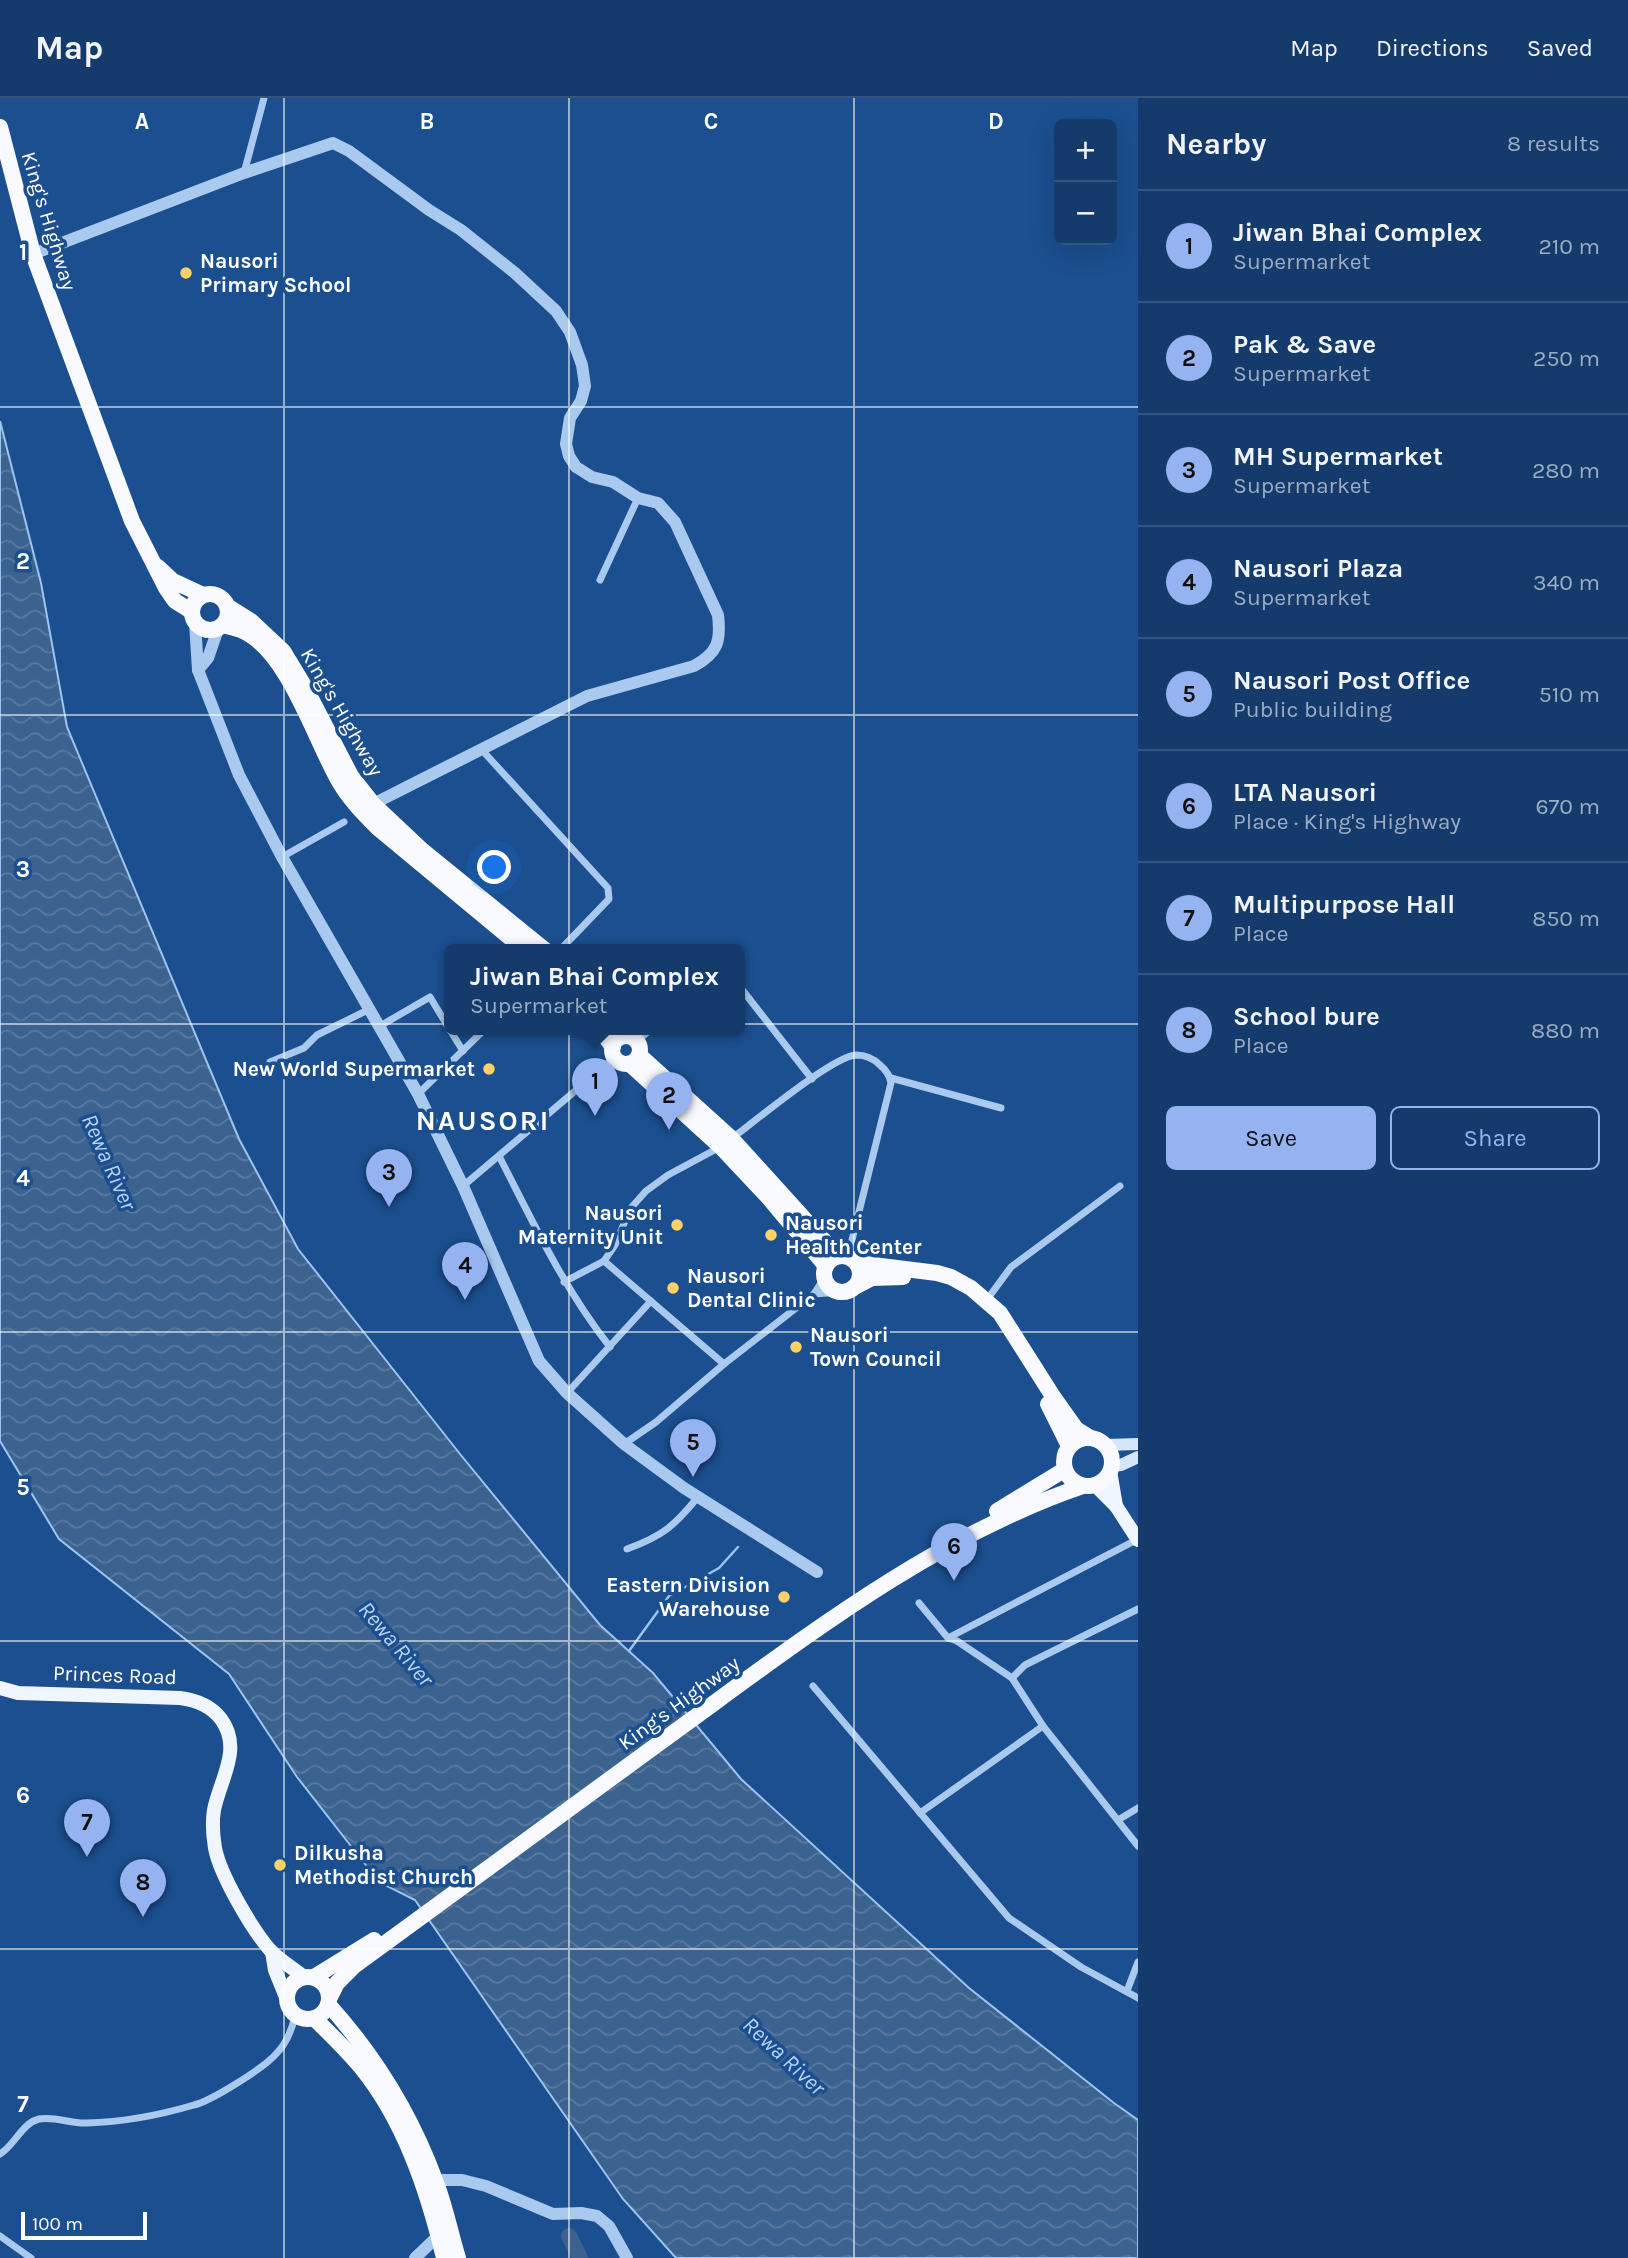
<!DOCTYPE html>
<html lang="en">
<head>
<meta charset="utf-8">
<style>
	:root { --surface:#143b6b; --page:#1d4271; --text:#f1f3f6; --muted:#9dadc1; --line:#33557e; --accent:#95b2f1 }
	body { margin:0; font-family:Karla,sans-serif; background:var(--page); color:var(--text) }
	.controls { position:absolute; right:21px; top:21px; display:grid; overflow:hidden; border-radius:10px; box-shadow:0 7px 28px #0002 }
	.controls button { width:63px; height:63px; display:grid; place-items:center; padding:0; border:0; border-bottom:2px solid var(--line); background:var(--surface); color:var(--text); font:35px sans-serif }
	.scale { position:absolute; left:21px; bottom:18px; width:126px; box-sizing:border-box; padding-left:7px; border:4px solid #fff; border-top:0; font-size:19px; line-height:24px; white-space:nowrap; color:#fff; -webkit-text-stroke:5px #1b4f8f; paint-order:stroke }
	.you { position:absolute; left:495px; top:770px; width:24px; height:24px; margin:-18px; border:5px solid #fff; border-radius:50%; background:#1a73e8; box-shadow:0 0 0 10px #1a73e833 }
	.badge { display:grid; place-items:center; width:46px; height:46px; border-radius:50%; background:var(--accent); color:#111; font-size:23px; font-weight:700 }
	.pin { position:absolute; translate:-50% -58px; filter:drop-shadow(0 2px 4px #0008) }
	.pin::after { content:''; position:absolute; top:37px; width:24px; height:21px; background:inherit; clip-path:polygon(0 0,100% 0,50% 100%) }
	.popup { position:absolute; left:444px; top:846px; width:301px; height:91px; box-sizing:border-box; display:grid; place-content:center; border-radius:10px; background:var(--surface); filter:drop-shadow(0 2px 5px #0005); font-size:23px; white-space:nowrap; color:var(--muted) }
	.popup b { font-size:26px; color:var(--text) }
	.popup::after { content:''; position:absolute; left:50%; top:100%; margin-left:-14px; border:14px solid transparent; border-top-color:var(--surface) }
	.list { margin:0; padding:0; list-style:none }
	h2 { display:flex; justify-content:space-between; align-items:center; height:91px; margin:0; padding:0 28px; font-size:30px }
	h2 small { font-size:23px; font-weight:400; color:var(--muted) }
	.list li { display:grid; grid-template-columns:46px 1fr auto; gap:21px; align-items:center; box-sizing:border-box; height:112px; padding:0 28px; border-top:2px solid var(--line) }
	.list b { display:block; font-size:26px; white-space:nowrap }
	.list p { margin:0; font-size:23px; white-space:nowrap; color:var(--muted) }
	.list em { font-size:23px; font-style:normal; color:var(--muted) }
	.actions { display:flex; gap:14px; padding:21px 28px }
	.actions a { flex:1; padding:16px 0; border:2px solid var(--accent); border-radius:10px; text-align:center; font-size:24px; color:var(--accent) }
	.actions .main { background:var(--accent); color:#111 }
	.map { position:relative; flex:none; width:1138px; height:2160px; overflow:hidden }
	header { display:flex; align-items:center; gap:42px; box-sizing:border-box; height:98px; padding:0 35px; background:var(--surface); border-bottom:2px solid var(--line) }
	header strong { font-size:33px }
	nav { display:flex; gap:38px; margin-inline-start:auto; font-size:24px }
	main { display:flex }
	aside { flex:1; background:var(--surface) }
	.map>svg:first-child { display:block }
</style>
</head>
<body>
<header>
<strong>Map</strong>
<nav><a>Map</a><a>Directions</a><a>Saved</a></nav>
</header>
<main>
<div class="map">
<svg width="1138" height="2160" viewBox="0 0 1138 2160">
	<defs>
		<pattern id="water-waves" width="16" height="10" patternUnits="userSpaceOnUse" patternTransform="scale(1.75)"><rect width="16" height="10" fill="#3c6290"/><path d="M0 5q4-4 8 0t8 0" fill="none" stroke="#597aa1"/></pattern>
	</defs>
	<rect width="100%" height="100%" fill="#1b4f8f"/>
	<polygon fill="url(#water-waves)" stroke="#9cc4f0" stroke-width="2" points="0,323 41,485 67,629 239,1041 298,1151 460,1356 600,1527 653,1575 741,1681 969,1890 1114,2005 1138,2022 1138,2160 676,2160 623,2101 415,1802 379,1784 297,1679 229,1576 59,1441 0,1343"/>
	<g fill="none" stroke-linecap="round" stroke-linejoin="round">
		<polyline stroke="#9cc4f0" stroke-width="2.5" points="629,1553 669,1498 719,1470 738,1449"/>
		<polyline stroke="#3c6290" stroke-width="16" points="569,2138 580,2160"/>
		<g stroke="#a9c9ee" stroke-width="7">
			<polyline points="244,75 264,0"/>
			<polyline points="600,482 638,400"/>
			<polyline points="481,651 608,790 609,801 560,852"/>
			<polyline points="282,759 344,724"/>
			<polyline points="740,889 812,981"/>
			<polyline points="380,928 430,899 450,932"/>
			<polyline points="450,932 463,953"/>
			<polyline points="637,943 650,932"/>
			<polyline points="270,964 304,950 317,937 370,911"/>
			<polyline points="891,980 1001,1010"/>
			<polyline points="418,996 484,932"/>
			<path d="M731,1041C754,1024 833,958 856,957C865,957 874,961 880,967C886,972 890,978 891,985L848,1158"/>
			<path d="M499,1058C533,1124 564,1191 610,1249"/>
			<polyline points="463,1088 614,960"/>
			<polyline points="604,1163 724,1266"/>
			<polyline points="564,1184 604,1163 615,1147 630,1111 646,1093 668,1077 722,1048"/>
			<polyline points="814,1196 840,1194"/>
			<polyline points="986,1203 1011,1169 1120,1088"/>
			<polyline points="567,1295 651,1203"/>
			<polyline points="624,1346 656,1324 724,1266 814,1196 825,1179"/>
			<path d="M627,1451C663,1438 674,1428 698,1399"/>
			<polyline points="919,1505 948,1540 957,1543 1012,1580 1043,1628 1138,1748"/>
			<polyline points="948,1540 1138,1441"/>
			<polyline points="1012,1580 1025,1567 1035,1562 1138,1511"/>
			<polyline points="813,1588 1009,1820 1081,1869 1138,1900"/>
			<polyline points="920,1715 1043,1628"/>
			<polyline points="1118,1722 1138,1710"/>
			<polyline points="1127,1893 1138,1864"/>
			<path d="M0,2056C15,2047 22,2025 39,2021C55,2018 71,2026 87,2025C122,2024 160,2017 194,2007C211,2003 264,1970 276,1956C286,1946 292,1931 295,1918"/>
			<polyline points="0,2138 31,2160"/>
		</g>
		<g stroke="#a9c9ee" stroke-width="12">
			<path d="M33,156L244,75L333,45L349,53L429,112L461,132L515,175L556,213L570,234L582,267L585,288L581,303L570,320L566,346L569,358L576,369L592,379L613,384L638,400L658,405L675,424L718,517C721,543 718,555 694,568L587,598L373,706"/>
			<polyline points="195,525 198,572 239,677 282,759 418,996 463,1088 539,1263 567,1295 624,1346 684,1390 817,1474"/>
			<polyline points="198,572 208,560 218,531"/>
			<polyline points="436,2082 462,2082 486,2088 553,2116 581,2115 597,2118 609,2128 627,2160"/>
			<polyline points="415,2160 439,2137"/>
		</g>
		<g stroke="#d6e6fa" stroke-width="12">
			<polyline points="1106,1347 1138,1346"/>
			<polyline points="1112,1368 1121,1367 1138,1359"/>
		</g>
		<g stroke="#f0f6ff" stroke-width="14">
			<polyline points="1110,1373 1116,1408"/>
			<polyline points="1095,1387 1116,1408 1138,1442"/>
			<path d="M0,1590L18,1595L180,1600C196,1602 211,1608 221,1621C243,1651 220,1681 214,1712C212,1724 213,1738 215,1750C220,1777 252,1831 270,1852C279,1862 293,1870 304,1879"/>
			<polyline points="272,1854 275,1872 286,1899"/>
		</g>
		<g stroke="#f8faff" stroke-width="16">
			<polyline points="0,29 33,156 132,423 166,490 175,503 191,513"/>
			<polyline points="158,469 173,483 203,497"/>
			<circle cx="210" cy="514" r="18"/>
			<polyline points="227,508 251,523 283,553 306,591 351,678 373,706 423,753 545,852"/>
			<path d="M223,527C230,529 237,530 243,533C289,554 315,643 340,685C350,702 364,716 378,730L525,852"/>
			<polyline points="600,932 613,949"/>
			<circle cx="626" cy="952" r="14"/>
			<polyline points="639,957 732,1041 838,1158"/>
			<polyline points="630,966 721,1049 769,1100 826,1168"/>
			<circle cx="842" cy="1176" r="18"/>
			<polyline points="857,1165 937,1175 951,1179 971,1190 1000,1215 1054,1300 1076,1331 1089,1339"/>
			<polyline points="853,1190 872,1180 903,1179"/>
			<polyline points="1048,1306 1069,1348"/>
			<circle cx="1088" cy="1364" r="24"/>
			<polyline points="997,1413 1064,1372"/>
			<circle cx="308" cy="1900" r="21"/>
			<polyline points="314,1879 374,1842"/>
			<path d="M329,1901L337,1885L354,1868C464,1788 574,1708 684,1627C809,1536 936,1438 1083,1388"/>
			<path d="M328,1906C374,1957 411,2017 435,2082C445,2107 450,2134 458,2160"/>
			<path d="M315,1921C330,1936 346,1951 360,1968C404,2021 428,2093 444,2160"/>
		</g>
	</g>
	<path fill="none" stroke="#fff" stroke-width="2" stroke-opacity="0.55" d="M284,0V2160M569,0V2160M854,0V2160M0,309H1138M0,617H1138M0,926H1138M0,1234H1138M0,1543H1138M0,1851H1138"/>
	<g fill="#ffd166" stroke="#1b4f8f" stroke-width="2.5">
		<circle cx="186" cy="175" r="7"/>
		<circle cx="489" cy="971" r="7"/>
		<circle cx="677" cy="1127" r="7"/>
		<circle cx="771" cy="1137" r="7"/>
		<circle cx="673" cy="1190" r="7"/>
		<circle cx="796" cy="1249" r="7"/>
		<circle cx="784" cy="1499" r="7"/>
		<circle cx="280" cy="1767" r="7"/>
	</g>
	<g text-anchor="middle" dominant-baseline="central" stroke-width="7" stroke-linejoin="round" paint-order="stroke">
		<g font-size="21" fill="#fff" stroke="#1b4f8f">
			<text transform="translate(49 123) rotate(73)">King's Highway</text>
			<text transform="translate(342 614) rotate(60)">King's Highway</text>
			<text transform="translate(115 1577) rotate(2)">Princes Road</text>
			<text transform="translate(679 1605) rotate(-36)">King's Highway</text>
		</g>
		<g font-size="21" font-weight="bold" fill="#fff" stroke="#1b4f8f" text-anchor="start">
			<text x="200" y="163">Nausori<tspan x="200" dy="24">Primary School</tspan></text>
			<text x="475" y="971" text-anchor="end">New World Supermarket</text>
			<text x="663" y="1115" text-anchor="end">Nausori<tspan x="663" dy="24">Maternity Unit</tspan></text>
			<text x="785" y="1125">Nausori<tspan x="785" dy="24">Health Center</tspan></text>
			<text x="687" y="1178">Nausori<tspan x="687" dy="24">Dental Clinic</tspan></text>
			<text x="810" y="1237">Nausori<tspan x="810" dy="24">Town Council</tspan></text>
			<text x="770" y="1487" text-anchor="end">Eastern Division<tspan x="770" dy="24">Warehouse</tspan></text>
			<text x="294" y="1755">Dilkusha<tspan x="294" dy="24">Methodist Church</tspan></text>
		</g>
		<g font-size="23" font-style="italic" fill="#b5d3f5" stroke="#1b4f8f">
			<text transform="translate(109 1064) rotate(66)">Rewa River</text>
			<text transform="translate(396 1546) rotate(50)">Rewa River</text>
			<text transform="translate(784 1958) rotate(43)">Rewa River</text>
		</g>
		<g font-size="28" font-weight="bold" letter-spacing="2" fill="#fff" stroke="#1b4f8f">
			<text x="483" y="1022">NAUSORI</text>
		</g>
	</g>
	<g font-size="23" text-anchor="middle" font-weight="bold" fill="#fff" stroke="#1b4f8f" stroke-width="7" stroke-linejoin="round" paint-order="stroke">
		<text x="142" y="31">A</text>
		<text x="427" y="31">B</text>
		<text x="711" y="31">C</text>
		<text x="996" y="31">D</text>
		<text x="23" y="162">1</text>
		<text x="23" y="471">2</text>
		<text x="23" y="779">3</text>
		<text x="23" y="1088">4</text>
		<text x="23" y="1397">5</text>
		<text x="23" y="1705">6</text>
		<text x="23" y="2014">7</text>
	</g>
</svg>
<div class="controls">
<button>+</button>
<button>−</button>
</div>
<div class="scale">100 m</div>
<div class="you"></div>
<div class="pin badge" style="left:595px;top:1018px">1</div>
<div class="popup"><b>Jiwan Bhai Complex</b>Supermarket</div>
<div class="pin badge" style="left:669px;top:1032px">2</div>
<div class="pin badge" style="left:389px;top:1109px">3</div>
<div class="pin badge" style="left:465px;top:1202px">4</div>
<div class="pin badge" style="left:693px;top:1379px">5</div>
<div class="pin badge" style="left:954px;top:1483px">6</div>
<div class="pin badge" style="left:87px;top:1759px">7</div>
<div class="pin badge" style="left:143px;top:1819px">8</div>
</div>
<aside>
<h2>Nearby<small>8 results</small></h2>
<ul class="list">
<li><span class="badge">1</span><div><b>Jiwan Bhai Complex</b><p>Supermarket</p></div><em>210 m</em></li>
<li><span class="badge">2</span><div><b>Pak &amp; Save</b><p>Supermarket</p></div><em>250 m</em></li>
<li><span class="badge">3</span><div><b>MH Supermarket</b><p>Supermarket</p></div><em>280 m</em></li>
<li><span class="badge">4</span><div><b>Nausori Plaza</b><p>Supermarket</p></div><em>340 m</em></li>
<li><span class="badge">5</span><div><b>Nausori Post Office</b><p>Public building</p></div><em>510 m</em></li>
<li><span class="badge">6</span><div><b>LTA Nausori</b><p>Place · King's Highway</p></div><em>670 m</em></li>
<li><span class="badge">7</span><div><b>Multipurpose Hall</b><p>Place</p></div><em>850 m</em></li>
<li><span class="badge">8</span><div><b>School bure</b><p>Place</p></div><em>880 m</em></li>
</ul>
<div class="actions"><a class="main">Save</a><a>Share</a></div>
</aside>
</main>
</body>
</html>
